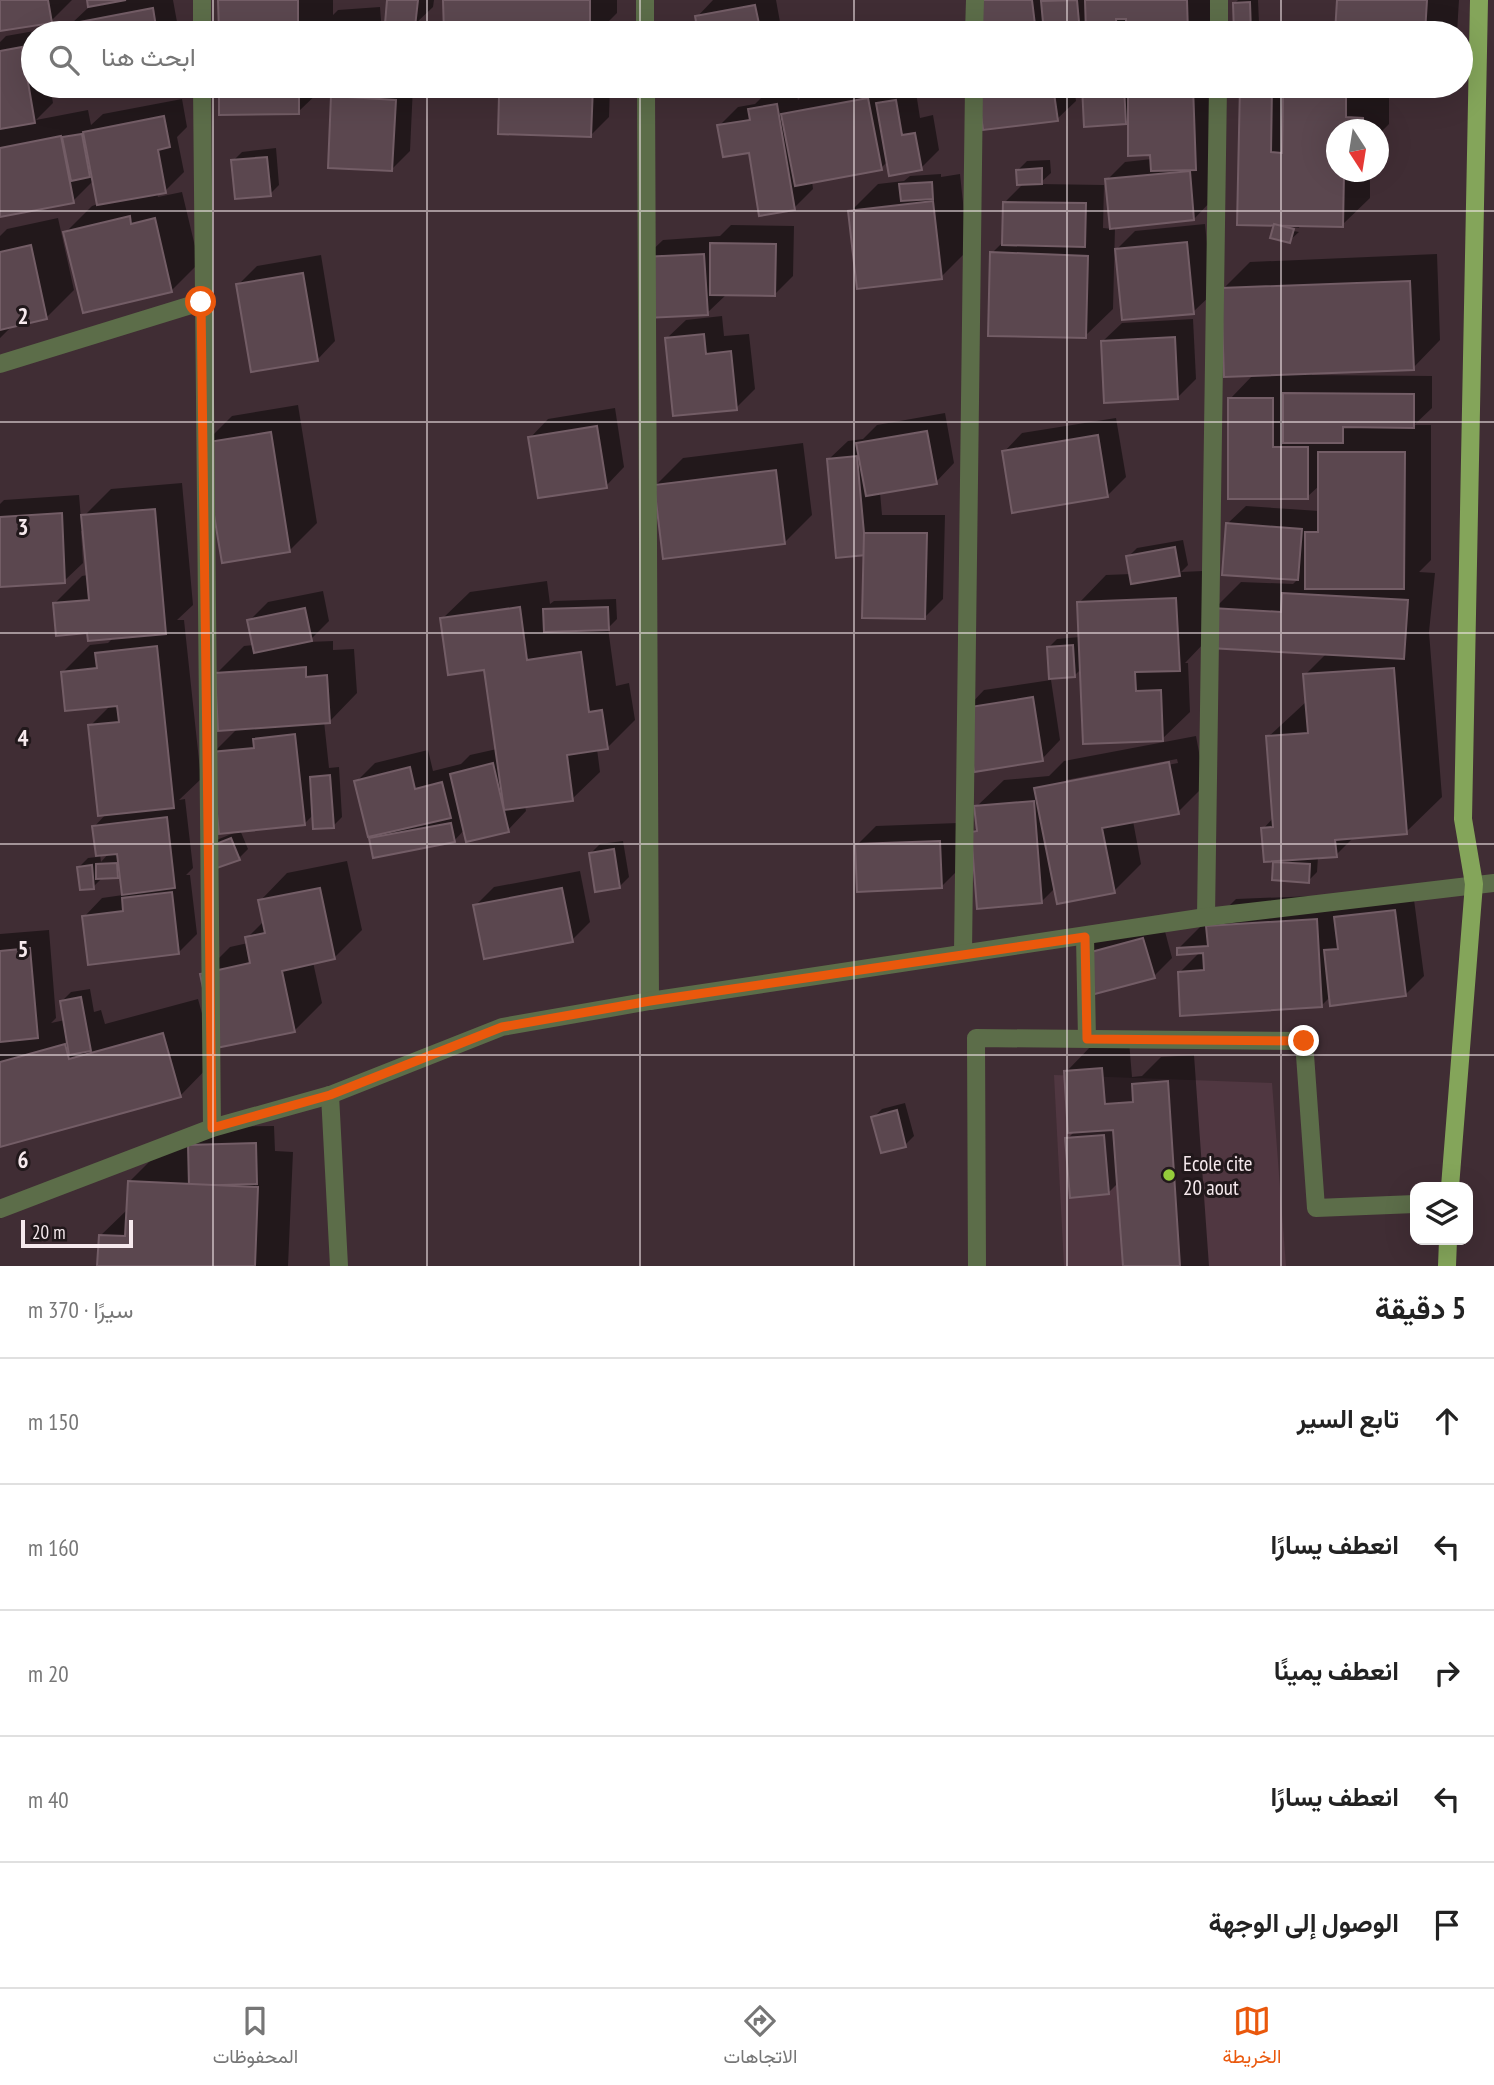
<!DOCTYPE html>
<html lang="ar">
<head>
<meta charset="utf-8">
<style>
	:root { --surface:#fff; --page:#f6f6f6; --text:#222; --muted:#767676; --line:#e0e0e0; --accent:#ea580c }
	body { margin:0; font-family:"PT Sans Narrow",Vazirmatn,sans-serif; background:var(--page); color:var(--text); direction:rtl }
	.controls { position:absolute; right:21px; bottom:21px; display:grid; overflow:hidden; border-radius:14px; box-shadow:0 7px 28px #0002 }
	.controls button { width:63px; height:63px; display:grid; place-items:center; padding:0; border:0; border-bottom:2px solid var(--line); background:var(--surface); color:var(--text); font:35px sans-serif }
	.compass { position:absolute; left:1326px; top:119px; width:63px; height:63px; border-radius:50%; background:var(--surface); box-shadow:0 7px 28px #0002; rotate:168deg }
	.scale { position:absolute; left:21px; bottom:18px; width:112px; box-sizing:border-box; padding-left:7px; border:4px solid #f6e9ed; border-top:0; font-size:19px; line-height:24px; white-space:nowrap; color:#f6e9ed; -webkit-text-stroke:5px #21181b; paint-order:stroke }
	.stop { position:absolute; width:21px; height:21px; margin:-16px; border:5px solid #ea580c; border-radius:50%; background:#fff }
	.stop.end { background:#ea580c; border-color:#fff; box-shadow:0 2px 7px #0008 }
	.list { margin:0; padding:0; list-style:none }
	h2 { display:flex; justify-content:space-between; align-items:center; height:91px; margin:0; padding:0 28px; font-size:30px }
	h2 small { font-size:23px; font-weight:400; color:var(--muted) }
	.list li { display:grid; grid-template-columns:46px 1fr auto; gap:21px; align-items:center; box-sizing:border-box; height:126px; padding:0 28px; border-top:2px solid var(--line) }
	.list b { display:block; font-size:26px; white-space:nowrap }
	.list em { font-size:23px; font-style:normal; color:var(--muted) }
	.icon { flex:none; width:38px; height:38px; fill:none; stroke:currentColor; stroke-width:2; stroke-linecap:round; stroke-linejoin:round }
	.map { position:relative; flex:none; width:1494px; height:1266px; overflow:hidden; direction:ltr }
	.search { position:absolute; background:var(--surface); box-shadow:0 7px 28px #0002; left:21px; right:21px; top:21px; height:77px; display:flex; align-items:center; gap:18px; box-sizing:border-box; padding:0 24px; border-radius:38px; color:var(--muted); font-size:26px }
	.sheet { height:721px; background:var(--surface) }
	nav { display:flex; justify-content:space-around; align-items:center; box-sizing:border-box; height:98px; border-top:2px solid var(--line); background:var(--surface); font-size:19px; color:var(--muted) }
	nav a { display:grid; justify-items:center; gap:4px }
	nav .on { color:var(--accent) }
	.map>svg:first-child { display:block }
</style>
</head>
<body>
<div class="map">
<svg width="1494" height="1266" viewBox="0 0 1494 1266">
	<rect width="100%" height="100%" fill="#402d34"/>
	<polygon fill="#503741" points="1054,1075 1272,1083 1286,1266 1064,1266"/>
	<g fill="#0007" fill-rule="evenodd">
		<polygon points="0,0 72,0 51,21 0,30"/>
		<polygon points="89,0 173,0 179,33 73,33 71,24 90,6"/>
		<path d="M220,0H333V15L338,10L380,7L382,33H220ZM371,23V26L337,29V25Z"/>
		<polygon points="389,0 434,0 433,7 414,25"/>
		<polygon points="445,0 617,0 617,13 597,33 420,33 431,22 445,22"/>
		<polygon points="713,0 776,0 782,33 700,33 697,17"/>
		<polygon points="980,0 1215,0 1217,33 984,33"/>
		<polygon points="1238,0 1258,0 1259,23 1250,32 1235,3"/>
		<polygon points="1339,0 1459,0 1457,33 1337,33"/>
		<polygon points="40,30 41,33 33,33 33,86 50,86 53,103 36,120 88,110 91,125 103,114 182,99 187,127 177,137 184,172 165,191 157,193 158,197 182,192 199,263 171,291 65,233 92,206 98,204 94,180 73,201 0,215 0,42 6,36"/>
		<polygon points="221,86 325,86 298,112 221,113"/>
		<polygon points="345,86 413,86 410,151 391,170 333,97"/>
		<polygon points="512,86 610,86 609,117 590,136 501,97"/>
		<polygon points="818,86 915,86 920,118 933,115 939,150 921,168 888,161 881,168 812,181 813,189 794,208 750,151 719,126 738,107 755,104 768,91 795,87 798,100 811,87"/>
		<polygon points="979,86 1074,86 1076,101 1057,119"/>
		<polygon points="1084,86 1220,86 1222,141 1208,155 1212,200 1194,219 1115,227 1113,309 1085,336 992,253 1004,241 1004,203 1024,183 1018,170 1027,161 1050,160 1051,173 1039,184 1104,185 1103,228 1112,229 1107,180 1125,162 1152,159 1152,153 1129,119 1125,122 1086,125"/>
		<polygon points="1242,86 1429,86 1420,95 1389,93 1389,124 1378,135 1378,130 1336,130 1336,172 1370,172 1370,198 1342,225 1300,224 1299,228 1278,225 1278,228 1299,232 1289,241 1272,237 1276,224 1239,223"/>
		<polygon points="276,148 279,185 270,194 233,161 242,152"/>
		<polygon points="941,174 941,177 960,174 968,250 941,277 850,212 878,184 904,181 910,176"/>
		<polygon points="58,218 74,290 46,318 13,325 0,338 0,236 7,229"/>
		<polygon points="1205,224 1212,294 1193,312 1116,250 1135,231"/>
		<polygon points="731,225 794,226 793,276 775,294 727,294 707,313 644,258 663,240 720,236"/>
		<polygon points="1437,254 1440,340 1413,368 1312,372 1312,375 1432,376 1432,408 1414,425 1431,425 1431,560 1419,572 1435,573 1429,632 1442,797 1406,832 1355,836 1336,855 1318,857 1317,872 1308,881 1274,878 1275,860 1263,829 1274,817 1268,737 1307,701 1305,675 1327,653 1214,609 1241,582 1293,584 1299,578 1224,573 1227,524 1246,506 1319,511 1320,485 1307,497 1230,399 1254,374 1223,289 1250,262"/>
		<polygon points="321,255 335,341 317,360 238,285 257,266"/>
		<polygon points="722,316 724,336 749,334 755,389 736,408 667,338 686,320"/>
		<polygon points="1193,319 1196,379 1177,398 1103,341 1122,323"/>
		<polygon points="298,405 317,523 290,550 204,444 232,416"/>
		<polygon points="615,408 624,467 606,486 530,438 548,419"/>
		<polygon points="945,413 954,463 936,482 880,492 882,515 945,515 943,599 925,617 865,553 829,459 848,441 863,439 877,425"/>
		<polygon points="1116,418 1126,477 1107,496 1004,452 1022,433"/>
		<polygon points="803,443 812,515 784,543 656,485 683,458"/>
		<path d="M182,483L193,605L177,620H184L201,779L179,800L185,799L193,868L186,875H190L197,934L178,953L84,917L102,898L123,895L121,873L117,877H103L93,887L79,867L88,858L97,857L94,827L106,814L90,726L111,705L63,672L90,645L108,643L114,637L89,631L55,603L82,576L88,575L84,531H81L83,563L64,581L0,585V504L4,500L79,495L81,519L111,489ZM109,853L101,862L100,854Z"/>
		<polygon points="1183,540 1188,565 1181,572 1203,571 1206,641 1185,663 1188,663 1190,712 1162,739 1081,669 1074,676 1048,648 1057,639 1080,637 1079,603 1106,575 1131,574 1128,557 1137,548"/>
		<polygon points="547,581 550,604 554,601 616,599 617,619 608,628 616,686 629,683 635,720 607,748 597,749 600,772 572,799 525,806 526,811 508,830 465,829 454,841 374,856 356,782 375,763 428,750 433,771 461,764 470,755 497,749 486,668 442,619 470,592"/>
		<polygon points="323,591 329,621 308,642 333,641 333,650 354,649 357,693 330,721 324,721 329,768 339,767 342,817 333,826 314,814 304,824 240,830 248,849 239,858 214,841 239,831 213,753 238,728 217,673 244,646 254,645 249,621 268,602"/>
		<polygon points="1051,680 1060,740 1042,759 966,709 984,690"/>
		<path d="M1196,736L1205,785L1178,812L1133,821L1141,864L1114,891L1055,888L1041,902L972,833L978,827L976,807L1004,780L1049,776L1064,761ZM1177,759L1178,763L1066,784V780Z"/>
		<polygon points="958,823 960,868 941,887 857,845 876,826"/>
		<polygon points="623,841 629,877 620,886 591,853 600,844"/>
		<polygon points="347,861 362,930 334,958 313,962 322,1003 294,1031 202,975 230,947 248,943 247,938 264,921 260,901 287,873"/>
		<polygon points="580,871 590,922 572,940 475,906 494,887"/>
		<polygon points="1413,892 1424,976 1405,995 1331,996 1322,1005 1180,972 1201,951 1179,948 1206,921 1214,921 1236,899"/>
		<polygon points="1162,920 1172,958 1154,976 1082,956 1100,937"/>
		<polygon points="49,930 56,1018 51,1023 65,1020 62,1001 71,992 90,989 94,1012 101,1010 105,1024 198,999 215,1060 180,1096 0,1145 0,934"/>
		<polygon points="1129,1041 1132,1077 1142,1076 1161,1057 1194,1055 1209,1266 1124,1266 1119,1182 1108,1193 1067,1139 1075,1131 1066,1072 1093,1044"/>
		<polygon points="905,1103 914,1136 905,1145 873,1118 882,1109"/>
		<polygon points="274,1126 275,1151 293,1152 288,1266 99,1266 100,1236 128,1209 129,1182 165,1146 189,1147 208,1127"/>
	</g>
	<g fill="#5b474f" stroke="#735d66" stroke-width="2">
		<polygon points="0,0 48,0 52,23 0,31"/>
		<polygon points="87,0 126,0 88,7"/>
		<polygon points="218,0 298,0 298,33 219,33"/>
		<polygon points="387,0 418,0 415,27 385,24"/>
		<polygon points="443,0 590,0 590,33 444,33"/>
		<polygon points="978,0 1032,0 1036,33 982,33"/>
		<polygon points="1077,0 1080,33 1044,33 1041,1"/>
		<polygon points="1085,0 1187,0 1188,33 1126,33 1126,19 1116,19 1117,33 1086,33"/>
		<polygon points="1337,0 1427,0 1425,33 1335,33"/>
		<polygon points="1250,2 1251,33 1234,33 1233,3"/>
		<polygon points="755,5 761,33 698,33 695,16"/>
		<polygon points="153,8 157,33 71,33 69,24"/>
		<polygon points="362,25 363,33 318,33 318,28"/>
		<polygon points="22,47 35,123 0,129 0,51"/>
		<polygon points="219,86 299,86 299,114 219,115"/>
		<polygon points="518,86 593,86 591,137 498,134 499,96 517,97"/>
		<polygon points="977,86 1053,86 1058,121 983,130"/>
		<polygon points="1082,86 1124,86 1126,124 1084,127"/>
		<polygon points="1128,86 1193,86 1196,170 1151,171 1150,155 1128,156"/>
		<polygon points="1240,86 1272,87 1271,152 1282,153 1283,96 1346,97 1346,117 1363,118 1363,130 1336,130 1336,172 1344,172 1343,227 1237,225"/>
		<polygon points="1331,86 1421,86 1420,97 1331,91"/>
		<polygon points="331,96 396,100 392,171 328,168"/>
		<polygon points="868,98 882,170 795,186 781,114"/>
		<polygon points="896,100 902,135 915,133 922,170 889,176 876,103"/>
		<polygon points="777,104 795,210 759,216 749,153 723,157 717,125 750,120 748,109"/>
		<polygon points="164,116 170,147 158,150 166,193 97,205 83,132"/>
		<polygon points="82,134 90,177 71,181 62,137"/>
		<polygon points="61,136 74,203 0,217 0,148"/>
		<polygon points="267,157 271,196 235,199 231,160"/>
		<polygon points="1042,168 1042,184 1017,185 1016,170"/>
		<polygon points="1190,171 1194,220 1110,229 1105,179"/>
		<polygon points="932,182 933,199 901,201 899,184"/>
		<polygon points="933,201 942,279 857,289 848,211"/>
		<polygon points="1003,202 1086,203 1085,247 1002,245"/>
		<polygon points="130,216 131,224 155,218 172,292 83,313 63,232"/>
		<polygon points="1274,224 1294,229 1290,243 1270,238"/>
		<polygon points="1187,242 1194,314 1122,320 1115,249"/>
		<polygon points="710,243 776,244 775,296 710,295"/>
		<polygon points="31,245 47,319 0,330 0,252"/>
		<polygon points="990,252 1088,256 1086,338 988,336"/>
		<polygon points="704,254 708,315 646,318 642,257"/>
		<polygon points="303,273 318,361 251,372 236,284"/>
		<polygon points="1410,281 1414,370 1224,377 1221,288"/>
		<polygon points="704,334 706,354 731,351 737,410 673,416 665,338"/>
		<polygon points="1175,337 1178,399 1104,403 1101,341"/>
		<polygon points="1283,393 1414,394 1414,428 1343,427 1343,443 1283,443"/>
		<polygon points="1228,398 1273,398 1273,447 1308,447 1308,499 1228,499"/>
		<polygon points="597,426 607,488 538,498 528,437"/>
		<polygon points="927,431 937,484 866,496 856,443"/>
		<polygon points="271,432 290,552 222,563 202,443"/>
		<polygon points="1098,435 1108,497 1012,513 1002,451"/>
		<polygon points="1318,452 1405,452 1404,589 1305,589 1305,532 1318,532"/>
		<polygon points="857,456 866,555 836,558 827,459"/>
		<polygon points="776,470 785,544 663,559 654,485"/>
		<polygon points="155,509 166,634 88,641 87,633 56,636 53,603 89,600 81,515"/>
		<polygon points="62,513 65,583 0,587 0,517"/>
		<polygon points="1226,523 1302,529 1298,580 1222,575"/>
		<polygon points="864,533 927,533 925,619 862,618"/>
		<polygon points="1175,547 1180,576 1131,584 1126,556"/>
		<polygon points="1282,593 1408,600 1404,659 1209,648 1212,608 1281,612"/>
		<polygon points="1176,598 1180,671 1135,672 1136,691 1161,690 1163,741 1083,744 1077,602"/>
		<polygon points="520,607 527,660 581,652 589,712 602,710 608,749 567,755 573,801 504,810 484,670 448,675 440,618"/>
		<polygon points="608,607 609,630 544,632 543,609"/>
		<polygon points="305,608 312,641 254,653 247,620"/>
		<polygon points="1073,645 1075,677 1049,679 1047,647"/>
		<polygon points="157,646 174,808 98,816 88,725 119,722 117,706 65,711 61,672 97,668 95,653"/>
		<polygon points="306,667 306,677 327,675 330,723 218,731 215,673"/>
		<polygon points="1394,668 1407,834 1335,840 1337,857 1264,862 1261,828 1273,827 1266,736 1308,733 1303,674"/>
		<polygon points="1033,697 1043,761 974,772 964,708"/>
		<polygon points="295,734 305,825 219,834 211,752 254,748 253,739"/>
		<polygon points="1169,762 1179,814 1102,828 1115,893 1057,904 1034,788"/>
		<polygon points="493,763 509,832 466,842 450,774"/>
		<polygon points="410,767 415,789 442,782 451,818 368,837 354,781"/>
		<polygon points="330,775 334,828 313,829 310,777"/>
		<polygon points="1034,801 1042,903 977,909 971,832 977,831 974,806"/>
		<polygon points="167,817 175,888 122,895 117,854 96,856 92,826"/>
		<polygon points="451,823 455,842 373,858 369,838"/>
		<polygon points="231,838 240,860 211,870 203,849"/>
		<polygon points="940,841 942,888 857,892 855,844"/>
		<polygon points="614,849 620,888 595,892 589,853"/>
		<polygon points="1273,862 1310,864 1309,883 1272,880"/>
		<polygon points="117,863 118,878 96,879 96,864"/>
		<polygon points="92,865 94,889 80,890 77,867"/>
		<polygon points="320,888 335,959 282,971 295,1032 216,1048 200,974 250,963 245,937 265,933 258,900"/>
		<polygon points="562,888 573,942 484,959 473,905"/>
		<polygon points="172,892 179,954 88,965 82,916 123,911 122,898"/>
		<polygon points="1395,910 1406,996 1330,1006 1324,950 1338,949 1334,917"/>
		<polygon points="1317,919 1322,1007 1180,1016 1178,972 1204,970 1203,953 1177,955 1177,948 1208,946 1206,926"/>
		<polygon points="1143,938 1155,978 1091,995 1080,955"/>
		<polygon points="30,948 38,1038 0,1042 0,951"/>
		<polygon points="81,997 91,1051 69,1055 60,1001"/>
		<polygon points="163,1033 181,1097 0,1147 0,1062 65,1044 69,1059"/>
		<polygon points="1102,1068 1105,1104 1133,1102 1132,1084 1168,1081 1180,1266 1123,1266 1113,1130 1068,1133 1064,1071"/>
		<polygon points="897,1110 906,1147 881,1153 871,1117"/>
		<polygon points="1104,1135 1109,1194 1070,1198 1065,1138"/>
		<polygon points="256,1143 257,1184 189,1186 188,1145"/>
		<polygon points="128,1181 258,1187 255,1266 97,1266 99,1235 125,1236"/>
	</g>
	<g fill="none" stroke-linecap="round" stroke-linejoin="round">
		<g stroke="#5c6d49" stroke-width="18">
			<polyline points="645,0 645,33"/>
			<polyline points="202,33 202,0"/>
			<polyline points="974,33 975,0"/>
			<polyline points="1219,33 1219,0"/>
			<polyline points="202,86 212,1128"/>
			<polyline points="646,86 650,1001"/>
			<polyline points="0,364 201,302"/>
			<polyline points="1206,917 1218,86"/>
			<polyline points="1085,937 1087,1039"/>
			<polyline points="963,953 974,86"/>
			<polyline points="330,1095 339,1266"/>
			<polyline points="0,1209 212,1128 330,1095 502,1027 650,1001 1206,917 1494,883"/>
			<polyline points="977,1266 976,1038 1304,1041 1316,1208 1415,1204"/>
		</g>
		<g stroke="#84a55a" stroke-width="18">
			<polyline points="1450,1187 1474,884 1463,819 1479,0"/>
			<polyline points="1447,1266 1448,1240"/>
		</g>
	</g>
	<g fill="none" stroke-linecap="round" stroke-linejoin="round">
		<polyline stroke="#ea580c" stroke-width="9" points="201,302 212,1128 330,1095 502,1027 650,1001 1085,937 1087,1039 1304,1041"/>
	</g>
	<path fill="none" stroke="#f6e9ed" stroke-width="2" stroke-opacity="0.55" d="M213,0V33M427,0V33M640,0V33M854,0V33M1067,0V33M1281,0V33M213,86V1266M427,86V1266M640,86V1266M854,86V1266M1067,86V1266M1281,86V1266M0,211H1494M0,422H1494M0,633H1494M0,844H1494M0,1055H1494"/>
	<circle fill="#95cc3b" stroke="#21181b" stroke-width="2.5" cx="1169" cy="1175" r="7"/>
	<g text-anchor="middle" dominant-baseline="central" stroke-width="6" stroke-linejoin="round" paint-order="stroke">
		<g font-size="21" fill="#f6e9ed" stroke="#21181b" text-anchor="start">
			<text x="1183" y="1163">Ecole cite<tspan x="1183" dy="24">20 aout</tspan></text>
		</g>
	</g>
	<g font-size="23" text-anchor="middle" font-weight="bold" fill="#f6e9ed" stroke="#21181b" stroke-width="6" stroke-linejoin="round" paint-order="stroke">
		<text x="23" y="324">2</text>
		<text x="23" y="535">3</text>
		<text x="23" y="746">4</text>
		<text x="23" y="957">5</text>
		<text x="23" y="1168">6</text>
	</g>
</svg>
<div class="controls">
<button><svg class="icon" aria-label="layers" viewBox="0 0 24 24"><path d="M12 4l9 5-9 5-9-5zM3 14l9 5 9-5"/></svg></button>
</div>
<svg class="compass" viewBox="-18 -18 36 36"><path d="M0-13l5 13h-10z" fill="#e53935"/><path d="M0 13l5-13h-10z" fill="#767676"/></svg>
<div class="scale">20 m</div>
<div class="stop" style="left:201px;top:302px"></div>
<div class="stop end" style="left:1304px;top:1041px"></div>
<div class="search"><svg class="icon" aria-label="search" viewBox="0 0 24 24"><circle cx="10" cy="10" r="6"/><path d="M15 15l6 6"/></svg>ابحث هنا</div>
</div>
<section class="sheet">
<h2>5 دقيقة<small>سيرًا · 370 m</small></h2>
<ul class="list">
<li><svg class="icon" aria-label="ahead" viewBox="0 0 24 24"><path d="M12 20V5M6 11l6-6 6 6"/></svg><div><b>تابع السير</b></div><em>150 m</em></li>
<li><svg class="icon" aria-label="left" viewBox="0 0 24 24"><path d="M17 20v-9H6M10 6l-5 5 5 5"/></svg><div><b>انعطف يسارًا</b></div><em>160 m</em></li>
<li><svg class="icon" aria-label="right" viewBox="0 0 24 24"><path d="M7 20v-9h11M14 6l5 5-5 5"/></svg><div><b>انعطف يمينًا</b></div><em>20 m</em></li>
<li><svg class="icon" aria-label="left" viewBox="0 0 24 24"><path d="M17 20v-9H6M10 6l-5 5 5 5"/></svg><div><b>انعطف يسارًا</b></div><em>40 m</em></li>
<li><svg class="icon" aria-label="arrive" viewBox="0 0 24 24"><path d="M6 21V4h12l-3 4 3 4H6"/></svg><div><b>الوصول إلى الوجهة</b></div></li>
</ul>
</section>
<nav>
<a class="on"><svg class="icon" aria-label="map" viewBox="0 0 24 24"><path d="M3 6l6-2 6 2 6-2v14l-6 2-6-2-6 2zM9 4v14M15 6v14"/></svg>الخريطة</a>
<a><svg class="icon" aria-label="directions" viewBox="0 0 24 24"><path d="M12 3l9 9-9 9-9-9zM9 14v-3h6M13 9l2 2-2 2"/></svg>الاتجاهات</a>
<a><svg class="icon" aria-label="saved" viewBox="0 0 24 24"><path d="M7 4h10v16l-5-4-5 4z"/></svg>المحفوظات</a>
</nav>
</body>
</html>
